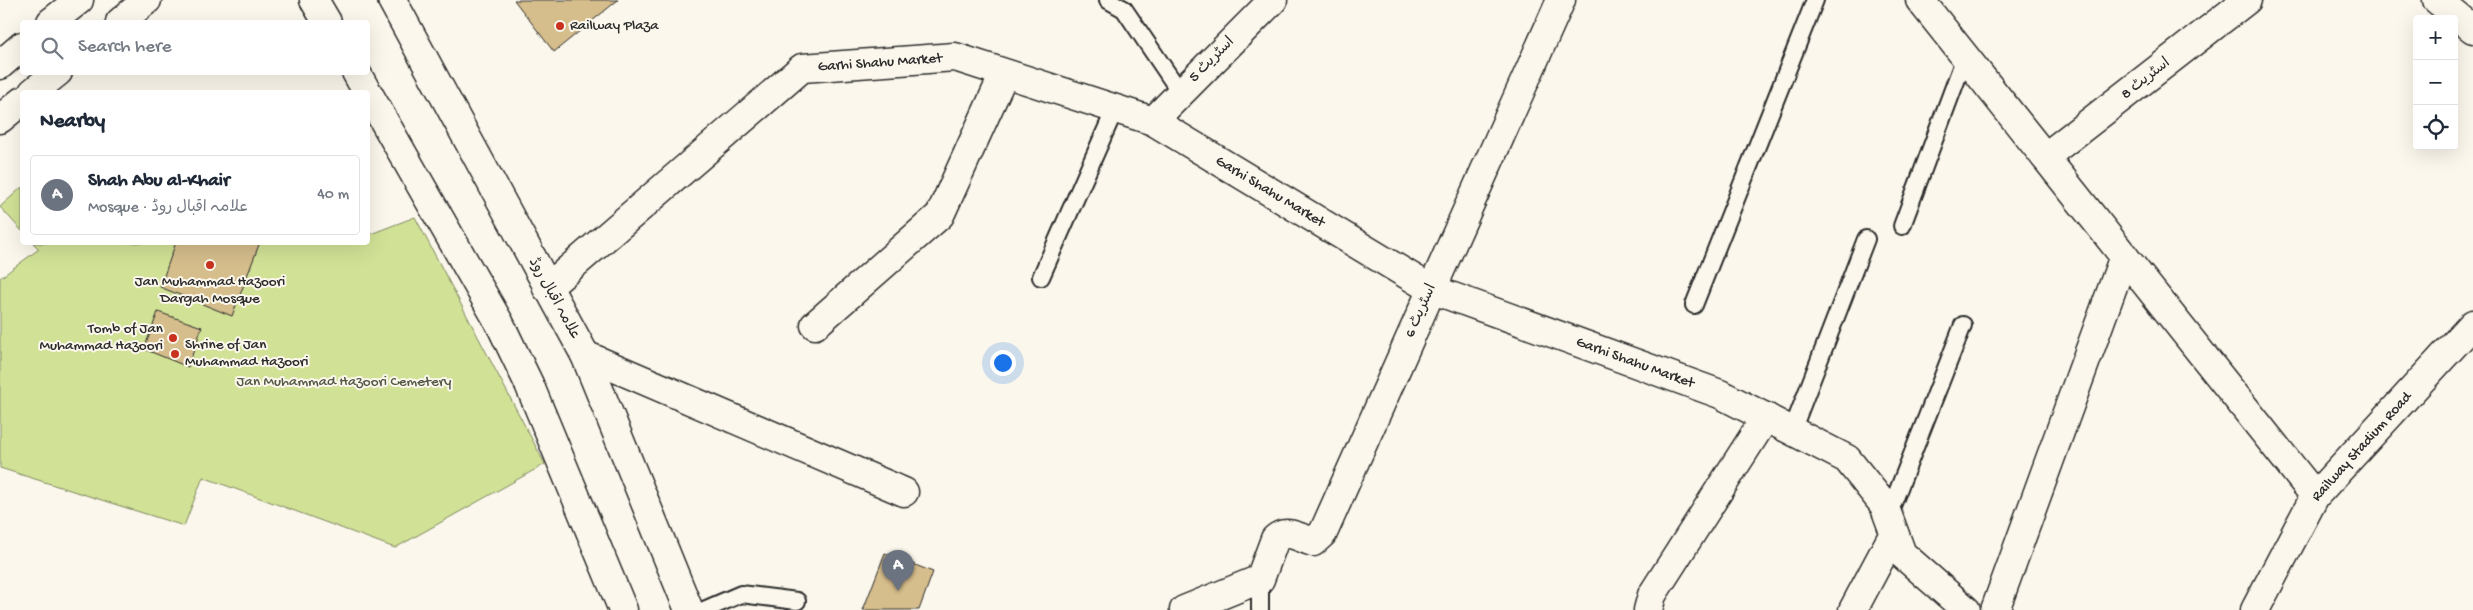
<!DOCTYPE html>
<html lang="en">
<head>
<meta charset="utf-8">
<style>
	:root { --surface:#fff; --page:#f2f2f3; --text:#1f2937; --muted:#747a83; --line:#e0e1e3; --accent:#2563eb }
	body { margin:0; font-family:"Gochi Hand","Playpen Sans Arabic",sans-serif; background:var(--page); color:var(--text) }
	.controls { position:absolute; right:15px; top:15px; display:grid; overflow:hidden; border-radius:5px; box-shadow:0 5px 20px #0002 }
	.controls button { width:45px; height:45px; display:grid; place-items:center; padding:0; border:0; border-bottom:1px solid var(--line); background:var(--surface); color:var(--text); font:25px sans-serif }
	.you { position:absolute; left:1002px; top:362px; width:18px; height:18px; margin:-12px; border:4px solid #fff; border-radius:50%; background:#1a73e8; box-shadow:0 0 0 8px #1a73e833 }
	.badge { display:grid; place-items:center; width:32px; height:32px; border-radius:50%; background:var(--accent); color:#fff; font-size:16px; font-weight:700 }
	.pin { position:absolute; translate:-50% -41px; filter:drop-shadow(0 1px 2px #0008) }
	.pin::after { content:''; position:absolute; top:26px; width:18px; height:15px; background:inherit; clip-path:polygon(0 0,100% 0,50% 100%) }
	.list { margin:0; padding:0; list-style:none }
	h2 { display:flex; justify-content:space-between; align-items:center; height:65px; margin:0; padding:0 20px; font-size:21px }
	h2 small { font-size:16px; font-weight:400; color:var(--muted) }
	.list li { display:grid; grid-template-columns:32px 1fr auto; gap:15px; align-items:center; box-sizing:border-box; height:80px; margin:0 10px 10px; padding:0 10px; border:1px solid var(--line); border-radius:5px }
	.list b { display:block; font-size:19px; white-space:nowrap }
	.list p { margin:0; font-size:16px; white-space:nowrap; color:var(--muted) }
	.list em { font-size:16px; font-style:normal; color:var(--muted) }
	.icon { flex:none; width:28px; height:28px; fill:none; stroke:currentColor; stroke-width:2; stroke-linecap:round; stroke-linejoin:round }
	.map { position:relative; flex:none; width:2473px; height:610px; overflow:hidden }
	.search { position:absolute; background:var(--surface); box-shadow:0 5px 20px #0002; left:20px; top:20px; width:350px; height:55px; display:flex; align-items:center; gap:12px; box-sizing:border-box; padding:0 18px; border-radius:5px; color:var(--muted); font-size:19px }
	.panel { position:absolute; background:var(--surface); box-shadow:0 5px 20px #0002; left:20px; top:90px; width:350px; height:155px; border-radius:5px }
	.map>svg:first-child { display:block }
</style>
</head>
<body>
<div class="map">
<svg width="2473" height="610" viewBox="0 0 2473 610">
	<rect width="100%" height="100%" fill="#fbf7ec"/>
	<filter id="ink" filterUnits="userSpaceOnUse"><feTurbulence type="fractalNoise" baseFrequency=".02" numOctaves="2"/><feDisplacementMap in="SourceGraphic" scale="10" xChannelSelector="R" yChannelSelector="G"/><feConvolveMatrix kernelMatrix="1 2 1 2 8 2 1 2 1" color-interpolation-filters="sRGB"/></filter>
	<g filter="url(#ink)">
		<g fill="#d1e296" stroke="#7e8660">
			<polygon points="22,187 22,231 0,207"/>
			<polygon points="415,217 545,464 395,548 203,477 184,526 0,468 0,278 39,249 33,243 368,242 368,235"/>
		</g>
		<g fill="#d5bd8c" stroke="#2b2b2b">
			<polygon points="514,0 618,0 554,52"/>
			<polygon points="176,242 260,242 232,316 160,287"/>
			<polygon points="158,312 202,327 188,367 144,349"/>
			<polygon points="885,553 933,572 919,610 863,610"/>
		</g>
		<g fill="none" stroke-linecap="round" stroke-linejoin="round">
			<g stroke="#2b2b2b" stroke-width="20">
				<g id="service">
					<polyline points="1108,0 1124,9 1180,92"/>
					<polyline points="1902,226 1965,57"/>
					<polyline points="1041,277 1115,109"/>
					<polyline points="1694,305 1815,0"/>
					<polyline points="1792,431 1866,239"/>
					<polyline points="1888,516 1963,325"/>
					<polyline points="1260,579 1260,610"/>
					<polyline points="704,610 741,594 797,601"/>
				</g>
			</g>
			<g stroke="#2b2b2b" stroke-width="31">
				<g id="minor">
					<polyline points="1920,0 2315,496"/>
					<polyline points="2437,0 2473,29"/>
					<polyline points="1153,121 1273,0"/>
					<polyline points="2045,157 2247,0"/>
					<polyline points="547,288 802,68 955,57 1153,121 1431,289 1720,394 1847,459 1884,505 1902,554 1966,610"/>
					<polyline points="815,325 940,215 1004,74"/>
					<polyline points="585,355 904,492"/>
					<path d="M1184,610L1260,579L1275,539C1286,528 1300,538 1313,542L1323,533L1561,0"/>
					<polyline points="1648,610 1652,595 1766,417"/>
					<polyline points="1853,610 1894,533"/>
					<polyline points="1995,610 2124,256"/>
					<polyline points="2255,610 2315,496 2473,324"/>
				</g>
			</g>
			<g stroke="#2b2b2b" stroke-width="31">
				<g id="secondary">
					<polyline points="51,22 79,0"/>
					<polyline points="120,22 147,0"/>
					<polyline points="0,65 22,46"/>
					<polyline points="33,92 58,72"/>
					<polyline points="0,119 22,101"/>
				</g>
			</g>
			<g stroke="#2b2b2b" stroke-width="31">
				<g id="primary">
					<polyline points="314,0 327,22"/>
					<polyline points="392,0 585,355 689,610"/>
					<polyline points="356,72 367,92"/>
					<polyline points="368,93 500,324 529,384 623,610"/>
				</g>
			</g>
			<use href="#service" stroke="#fbf7ec" stroke-width="16"/>
			<use href="#minor" stroke="#fbf7ec" stroke-width="28"/>
			<use href="#secondary" stroke="#fbf7ec" stroke-width="28"/>
			<use href="#primary" stroke="#fbf7ec" stroke-width="28"/>
		</g>
	</g>
	<g fill="#c8321e" stroke="#fbf7ec" stroke-width="2">
		<circle cx="560" cy="26" r="5"/>
		<circle cx="210" cy="265" r="5"/>
		<circle cx="173" cy="338" r="5"/>
		<circle cx="175" cy="354" r="5"/>
	</g>
	<g text-anchor="middle" dominant-baseline="central" stroke-width="4" stroke-linejoin="round" paint-order="stroke">
		<g font-size="15" fill="#2b2b2b" stroke="#fbf7ec" text-anchor="start">
			<text x="570" y="26">Railway Plaza</text>
			<text x="210" y="282" text-anchor="middle">Jan Muhammad Hazoori<tspan x="210" dy="17">Dargah Mosque</tspan></text>
			<text x="163" y="329" text-anchor="end">Tomb of Jan<tspan x="163" dy="17">Muhammad Hazoori</tspan></text>
			<text x="185" y="345">Shrine of Jan<tspan x="185" dy="17">Muhammad Hazoori</tspan></text>
		</g>
		<g font-size="15" fill="#2b2b2b" stroke="#fbf7ec">
			<text transform="translate(1212 60) rotate(-45)">اسٹریٹ 5</text>
			<text transform="translate(880 63) rotate(-4)">Garhi Shahu Market</text>
			<text transform="translate(2146 79) rotate(-38)">اسٹریٹ 8</text>
			<text transform="translate(1270 192) rotate(31)">Garhi Shahu Market</text>
			<text transform="translate(554 299) rotate(61)">علامہ اقبال روڈ</text>
			<text transform="translate(1421 311) rotate(-66)">اسٹریٹ 6</text>
			<text transform="translate(1635 363) rotate(20)">Garhi Shahu Market</text>
			<text transform="translate(2362 447) rotate(-48)">Railway Stadium Road</text>
		</g>
		<g font-size="15" fill="#545946" stroke="#fbf7ec">
			<text x="344" y="382">Jan Muhammad Hazoori Cemetery</text>
		</g>
	</g>
</svg>
<div class="controls">
<button>+</button>
<button>−</button>
<button><svg class="icon" aria-label="locate" viewBox="0 0 24 24"><circle cx="12" cy="12" r="6"/><path d="M12 2v4M12 18v4M2 12h4M18 12h4"/></svg></button>
</div>
<div class="you"></div>
<div class="pin badge" style="left:898px;top:591px;background:#6b7280">A</div>
<div class="search"><svg class="icon" aria-label="search" viewBox="0 0 24 24"><circle cx="10" cy="10" r="6"/><path d="M15 15l6 6"/></svg>Search here</div>
<section class="panel">
<h2>Nearby<small></small></h2>
<ul class="list">
<li><span class="badge" style="background:#6b7280">A</span><div><b>Shah Abu al-Khair</b><p>Mosque · علامہ اقبال روڈ</p></div><em>40 m</em></li>
</ul>
</section>
</div>
</body>
</html>
